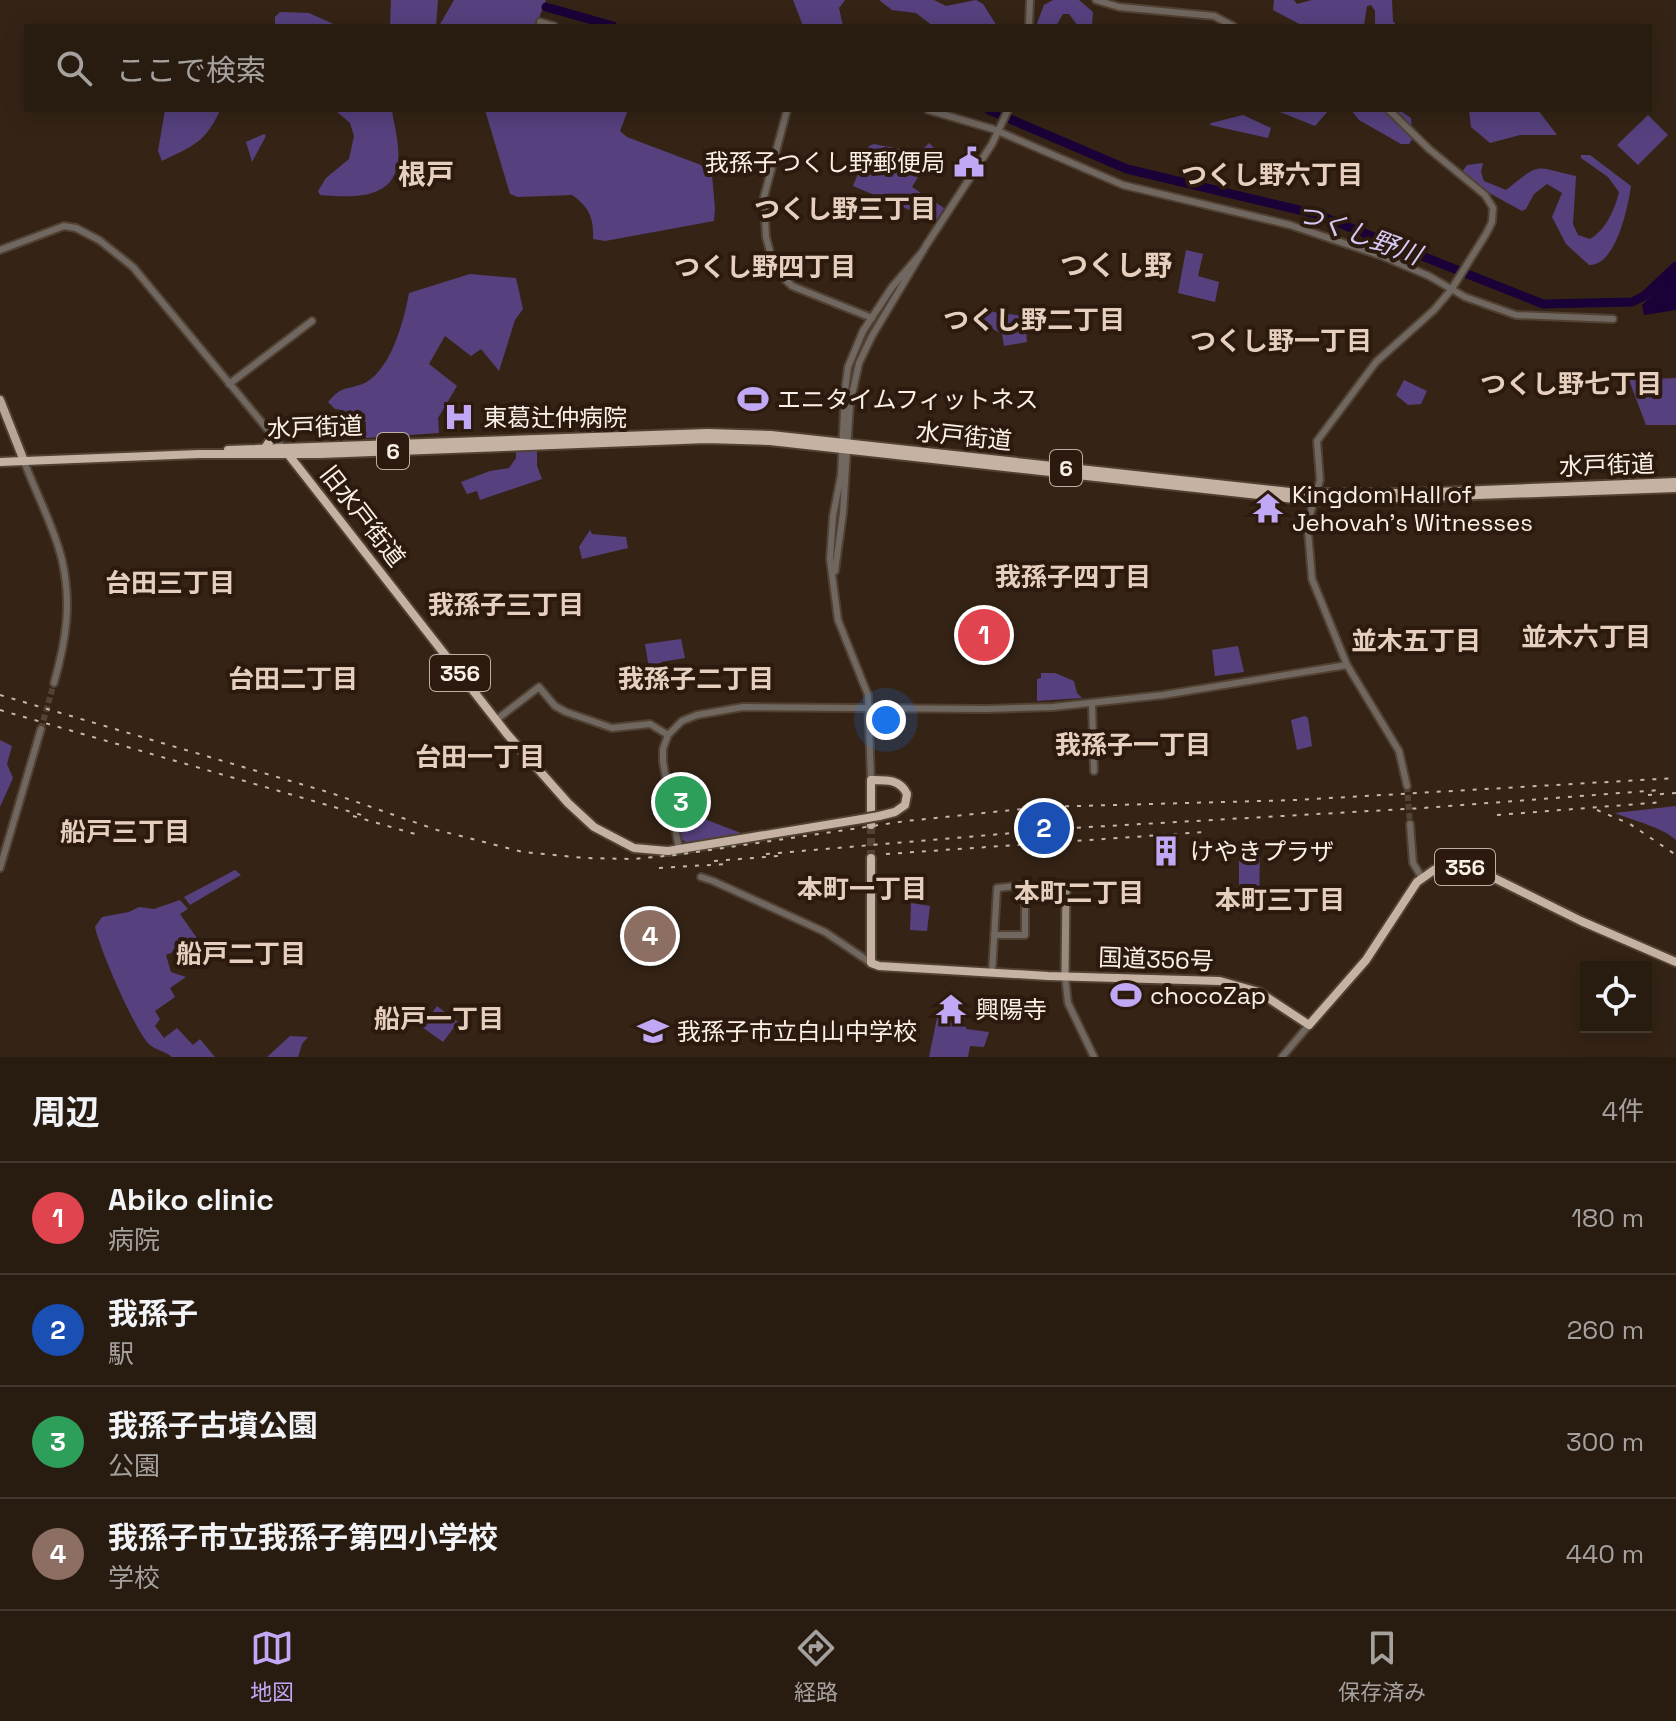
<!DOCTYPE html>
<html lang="ja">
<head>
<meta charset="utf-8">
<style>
	:root { --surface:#281b10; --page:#34281e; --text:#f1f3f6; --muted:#a5a19f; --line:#443930; --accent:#c0a8f4 }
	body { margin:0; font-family:"Space Grotesk","Noto Sans JP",sans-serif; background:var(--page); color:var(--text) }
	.controls { position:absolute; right:24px; bottom:24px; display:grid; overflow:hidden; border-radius:0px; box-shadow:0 4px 20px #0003 }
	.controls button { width:72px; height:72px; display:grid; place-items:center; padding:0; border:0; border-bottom:2px solid var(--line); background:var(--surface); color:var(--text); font:40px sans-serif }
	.you { position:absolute; left:886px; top:720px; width:28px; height:28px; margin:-20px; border:6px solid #fff; border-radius:50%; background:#1a73e8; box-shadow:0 0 0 12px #1a73e833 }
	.badge { display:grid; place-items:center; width:52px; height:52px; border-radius:50%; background:var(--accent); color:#fff; font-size:26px; font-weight:700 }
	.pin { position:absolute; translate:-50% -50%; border:4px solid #fff; box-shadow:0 2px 8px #0006 }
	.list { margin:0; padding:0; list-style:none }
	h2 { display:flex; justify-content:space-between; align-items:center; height:104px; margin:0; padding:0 32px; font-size:34px }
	h2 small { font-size:26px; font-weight:400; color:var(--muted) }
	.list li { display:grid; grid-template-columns:52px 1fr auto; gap:24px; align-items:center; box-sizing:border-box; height:112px; padding:0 32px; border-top:2px solid var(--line) }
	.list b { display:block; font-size:30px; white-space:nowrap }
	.list p { margin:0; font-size:26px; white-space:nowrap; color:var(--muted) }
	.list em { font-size:26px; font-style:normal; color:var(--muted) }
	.icon { flex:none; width:44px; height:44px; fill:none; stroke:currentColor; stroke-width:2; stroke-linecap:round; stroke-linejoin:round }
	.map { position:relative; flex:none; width:1676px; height:1057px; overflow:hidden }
	.search { position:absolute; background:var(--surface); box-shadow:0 4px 20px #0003; left:24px; right:24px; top:24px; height:88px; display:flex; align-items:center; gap:20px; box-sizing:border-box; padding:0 28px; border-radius:0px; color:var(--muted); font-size:30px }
	.sheet { height:552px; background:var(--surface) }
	nav { display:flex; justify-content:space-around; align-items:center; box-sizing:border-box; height:112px; border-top:2px solid var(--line); background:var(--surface); font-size:22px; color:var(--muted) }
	nav a { display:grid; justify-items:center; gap:4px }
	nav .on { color:var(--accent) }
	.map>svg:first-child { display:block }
</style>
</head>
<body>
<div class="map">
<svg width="1676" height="1057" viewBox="0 0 1676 1057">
	<rect width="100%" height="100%" fill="#352416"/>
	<g fill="#56417e">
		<polygon points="391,0 438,0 436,26 390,26"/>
		<polygon points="454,0 546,0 537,23 545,26 439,26"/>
		<polygon points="793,0 845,0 839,8 843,26 803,26"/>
		<polygon points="879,0 934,0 946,6 976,0 983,4 997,26 933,26 916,13 892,10"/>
		<polygon points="1053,0 1079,0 1093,12 1092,26 1078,26 1069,14 1063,14 1056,26 1036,26 1044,5"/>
		<polygon points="1274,0 1294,0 1297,4 1312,0 1392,0 1393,21 1397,26 1375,26 1375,11 1371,5 1367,6 1364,25 1303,26 1273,10"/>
		<polygon points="280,12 309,13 338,26 275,26 275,17"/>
		<path d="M165,110H220C206,142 193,146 162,161L158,151Z"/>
		<path d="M335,110H392C394,126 400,145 398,161C394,202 348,197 320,195L318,191L326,178L349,159L354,136L350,123Z"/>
		<path d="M485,110H628L620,131L627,137L701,165L712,175L715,209L714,221L605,241L593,239C594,218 589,207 572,195L518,197L510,194Z"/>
		<polygon points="1275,110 1329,110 1315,126"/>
		<polygon points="1351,110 1402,112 1411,118 1413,138 1409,144 1401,144 1359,120"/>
		<polygon points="1469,110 1538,110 1557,135 1520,135 1490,143 1471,127"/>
		<polygon points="1243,115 1271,128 1268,138 1210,125 1211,123"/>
		<polygon points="1648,115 1668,135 1638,165 1617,145"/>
		<polygon points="264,134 266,136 252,162 246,142"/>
		<polygon points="929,143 935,149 912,187 944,208 936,221 853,186 869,146 874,144 919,153"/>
		<path d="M1581,155H1590L1631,186C1628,207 1616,266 1589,265L1566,244L1552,217L1562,193L1547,184L1534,194L1526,209L1522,211L1482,189L1462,172L1467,165L1483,163L1481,172L1484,181L1506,190C1543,161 1532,167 1576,176L1573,224L1578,235L1590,239C1606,230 1615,209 1619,192L1608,177L1581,158Z"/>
		<polygon points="1186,250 1203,254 1198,276 1219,282 1215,302 1178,293"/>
		<path d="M470,274L516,278L523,309L515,320L499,371L481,349L471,356L445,336L429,364L457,386L438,418L439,433L366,438V422L343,410L335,409L328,402C341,387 343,390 360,385C390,375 404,321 409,293Z"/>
		<polygon points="989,307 993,312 1025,316 1027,342 1004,346 1002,334 993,329 981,316"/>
		<polygon points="1676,378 1676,425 1646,425 1629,380"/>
		<polygon points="1404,380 1427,391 1421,404 1408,405 1396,395"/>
		<polygon points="537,450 537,466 542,479 480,500 477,491 467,494 461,482 490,471 509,468 516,458 516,451"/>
		<polygon points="590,530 592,534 626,537 628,548 582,559 579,547"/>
		<polygon points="681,639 685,658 661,662 662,673 657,673 657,680 651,681 645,644"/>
		<polygon points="1238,646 1244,672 1215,676 1212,650"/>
		<polygon points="1041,673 1055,673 1074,681 1077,693 1082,698 1037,701 1037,679 1041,678"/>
		<polygon points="1305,716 1308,718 1312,746 1297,750 1291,720"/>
		<polygon points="0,740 12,746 7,764 13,778 0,807 0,840"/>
		<polygon points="682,777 689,778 684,786 689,813 746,835 688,844 682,839 671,779"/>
		<path d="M1676,806V840C1662,827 1634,821 1615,813Z"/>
		<polygon points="1260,848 1259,909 1239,910 1239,853"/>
		<polygon points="235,870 241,875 190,905 184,897"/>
		<path d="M180,900L188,909L180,914L199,941L166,955L171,972L186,977L170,988L175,997L155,1011L160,1019L155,1026L164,1038L177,1028L193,1045L200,1039L215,1057H172C165,1051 156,1050 150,1045C135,1032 99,947 95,927L102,917L129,912L139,907L154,909Z"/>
		<polygon points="911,903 930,906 927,931 910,930"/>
		<polygon points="437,1006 458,1022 443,1042 422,1027"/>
		<polygon points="937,1018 966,1027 966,1029 989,1032 984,1047 970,1046 968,1057 929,1057"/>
		<polygon points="290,1036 308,1037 302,1044 298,1057 267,1057"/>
	</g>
	<polygon fill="#1a0137" points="1676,271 1676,310 1644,315 1642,305"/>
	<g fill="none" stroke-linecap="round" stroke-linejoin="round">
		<g stroke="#1a0137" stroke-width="9">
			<polyline points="546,7 613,26"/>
			<polyline points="989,110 1127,169 1316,214 1543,304 1632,302 1644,296 1676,266"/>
		</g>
		<g stroke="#534335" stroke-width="6" stroke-dasharray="6 3" stroke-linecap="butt">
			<polyline points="41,729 54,683"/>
			<polyline points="1407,786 1410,824"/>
		</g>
		<polyline stroke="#534335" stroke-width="8" stroke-dasharray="8 4" stroke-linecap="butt" points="871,858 871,825"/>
		<g stroke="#514133" stroke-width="10">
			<g id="tertiary">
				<polyline points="1096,0 1119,7 1214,16 1233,26"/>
				<polyline points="540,22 554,26"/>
				<polyline points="1029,26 1030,0"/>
				<polyline points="787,110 764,197 766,237 775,270 792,286 872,318"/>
				<polyline points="928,110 993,129 1123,185 1290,225 1382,256 1429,276 1465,297 1516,315 1613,319"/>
				<polyline points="1389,110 1429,149 1485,195 1493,208 1492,222 1486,234 1451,290 1434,310 1376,362 1317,441 1320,480 1310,515 1308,531 1312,579 1347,665 1399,751 1407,786"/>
				<polyline points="0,250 64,226 76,228 99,240 133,267 283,448"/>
				<polyline points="229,384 312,321"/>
				<path d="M24,461C36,494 54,526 62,560C72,603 66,641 54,683"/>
				<polyline points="835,571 843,513 850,404 859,363 872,336 927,244 992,144 1008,110"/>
				<polyline points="1092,704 1094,771"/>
				<polyline points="496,720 539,687 555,706 566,712 612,728 650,724 668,735"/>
				<polyline points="871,780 868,695 838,620 830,559 833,516 841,475 845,390 848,367 863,331 892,287 923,251"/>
				<polyline points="1410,824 1413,863 1422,878"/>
				<polyline points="679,849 663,762 663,749 668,735 682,721 697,715 743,707 986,709 1053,707 1163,695 1347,665"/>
				<polyline points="0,868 41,729"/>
				<polyline points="701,877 713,881 825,932 871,963"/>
				<polyline points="992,973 997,888 1025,885 1025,935 994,935"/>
				<polyline points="1065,976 1068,1003 1094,1057"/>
				<polyline points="1282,1057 1309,1025"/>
			</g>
		</g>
		<g stroke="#514133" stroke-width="11">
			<polyline id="secondary" points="1065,976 1066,890"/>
		</g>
		<g stroke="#514133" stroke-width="12">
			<polyline id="primary" points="0,400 24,461"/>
		</g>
		<g stroke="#514133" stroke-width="12">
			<g id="trunk">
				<polyline points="265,448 273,436"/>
				<polyline points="228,450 708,433 771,435 1299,493 1410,493 1676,482"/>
				<polyline points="288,454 507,734 568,803 594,827 634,848 668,851 862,819"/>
				<polyline points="0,462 199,454 320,454 707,439 770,441 1313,501 1676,488"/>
				<path d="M871,825V780C886,780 900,779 907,794L905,805L895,812L879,816"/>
				<polyline points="871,858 871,963 879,966 1048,976 1220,981 1259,992 1309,1025 1366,960 1417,882 1434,870 1451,866 1484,873 1581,921 1676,962"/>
			</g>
		</g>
		<use href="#tertiary" stroke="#706760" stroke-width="6"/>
		<use href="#secondary" stroke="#988a7f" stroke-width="7"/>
		<use href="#primary" stroke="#b8a597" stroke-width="8"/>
		<use href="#trunk" stroke="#c6b2a2" stroke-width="8"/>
		<g stroke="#c5b8ae" stroke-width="2" stroke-dasharray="4 8" stroke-linecap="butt">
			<polyline points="0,695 331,793 437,830 523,852 585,858 633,859 676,855 906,821 1042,807 1296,800 1676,778"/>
			<polyline points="0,710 365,816"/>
			<polyline points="1648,795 1676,793"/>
			<polyline points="1597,810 1630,824 1676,855"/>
			<polyline points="1497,815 1664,802"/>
			<polyline points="353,816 422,836"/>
			<polyline points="766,854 1072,828 1423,808 1660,790"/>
			<polyline points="886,854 1205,832"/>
			<polyline points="714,861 778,856"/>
			<polyline points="659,868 726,864"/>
		</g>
		<g stroke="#514133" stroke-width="12" stroke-linecap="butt">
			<polyline id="trunk-bridge" points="862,819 879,816"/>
		</g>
		<use href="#trunk-bridge" stroke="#c6b2a2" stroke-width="8"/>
	</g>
	<defs>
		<g id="civic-bare" transform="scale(2.4)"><path d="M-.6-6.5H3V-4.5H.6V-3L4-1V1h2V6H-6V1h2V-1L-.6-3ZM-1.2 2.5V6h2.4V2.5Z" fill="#c0a8f4" stroke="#2b1a0d" stroke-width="2.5" paint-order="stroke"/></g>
		<g id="stadium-bare" transform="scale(2.4)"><path d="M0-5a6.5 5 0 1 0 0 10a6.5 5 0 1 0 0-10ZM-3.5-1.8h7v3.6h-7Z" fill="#c0a8f4" stroke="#2b1a0d" stroke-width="2.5" paint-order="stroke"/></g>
		<g id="hospital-bare" transform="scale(2.4)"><path d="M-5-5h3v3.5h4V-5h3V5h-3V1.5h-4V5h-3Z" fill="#c0a8f4" stroke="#2b1a0d" stroke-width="2.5" paint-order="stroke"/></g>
		<g id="temple-bare" transform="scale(2.4)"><path d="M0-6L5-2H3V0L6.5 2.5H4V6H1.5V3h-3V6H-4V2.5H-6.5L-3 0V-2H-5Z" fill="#c0a8f4" stroke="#2b1a0d" stroke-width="2.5" paint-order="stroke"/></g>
		<g id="building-bare" transform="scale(2.4)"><path d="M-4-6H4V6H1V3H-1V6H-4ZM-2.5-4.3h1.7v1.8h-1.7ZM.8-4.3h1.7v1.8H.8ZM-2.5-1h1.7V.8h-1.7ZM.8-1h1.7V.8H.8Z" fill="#c0a8f4" stroke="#2b1a0d" stroke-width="2.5" paint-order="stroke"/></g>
		<g id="school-bare" transform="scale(2.4)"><path d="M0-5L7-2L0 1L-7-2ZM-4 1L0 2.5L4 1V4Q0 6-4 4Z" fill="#c0a8f4" stroke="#2b1a0d" stroke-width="2.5" paint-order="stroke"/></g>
	</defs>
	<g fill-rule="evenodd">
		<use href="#civic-bare" x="969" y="162"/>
		<use href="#stadium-bare" x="753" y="399"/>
		<use href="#hospital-bare" x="459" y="417"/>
		<use href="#temple-bare" x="1268" y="508"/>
		<use href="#building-bare" x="1166" y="851"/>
		<use href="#stadium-bare" x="1126" y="995"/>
		<use href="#temple-bare" x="951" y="1009"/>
		<use href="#school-bare" x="653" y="1031"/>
	</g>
	<g text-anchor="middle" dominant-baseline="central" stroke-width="8" stroke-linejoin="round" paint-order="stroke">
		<g fill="#2b1a0d" stroke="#bdb0a6" stroke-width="2">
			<rect x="377" y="433" width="32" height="36" rx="6"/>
			<rect x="1050" y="450" width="32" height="36" rx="6"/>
			<rect x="430" y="655" width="60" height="36" rx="6"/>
			<rect x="1435" y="849" width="60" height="36" rx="6"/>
		</g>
		<g font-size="22" font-weight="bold" fill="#fbf0e7">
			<text x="393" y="451">6</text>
			<text x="1066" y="468">6</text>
			<text x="460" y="673">356</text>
			<text x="1465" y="867">356</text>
		</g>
		<g font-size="24" fill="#fbf0e7" stroke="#2b1a0d" text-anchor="start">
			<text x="945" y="162" text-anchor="end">我孫子つくし野郵便局</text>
			<text x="777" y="399">エニタイムフィットネス</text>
			<text x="483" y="417">東葛辻仲病院</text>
			<text x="1292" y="494">Kingdom Hall of<tspan x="1292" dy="28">Jehovah's Witnesses</tspan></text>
			<text x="1190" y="851">けやきプラザ</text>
			<text x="1150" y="995">chocoZap</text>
			<text x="975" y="1009">興陽寺</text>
			<text x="677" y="1031">我孫子市立白山中学校</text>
		</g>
		<g font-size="24" fill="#fbf0e7" stroke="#2b1a0d">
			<text transform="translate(315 427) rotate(-2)">水戸街道</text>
			<text transform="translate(964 436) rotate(6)">水戸街道</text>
			<text transform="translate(1607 465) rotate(-2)">水戸街道</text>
			<text transform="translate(363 516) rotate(52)">旧水戸街道</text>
			<text transform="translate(1156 959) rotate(2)">国道356号</text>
		</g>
		<g font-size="26" font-weight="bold" fill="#e6cfbe" stroke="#2b1a0d">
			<text x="1272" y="175">つくし野六丁目</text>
			<text x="845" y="209">つくし野三丁目</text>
			<text x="765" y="267">つくし野四丁目</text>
			<text x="1034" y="320">つくし野二丁目</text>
			<text x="1281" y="341">つくし野一丁目</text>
			<text x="1571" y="384">つくし野七丁目</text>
			<text x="1073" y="577">我孫子四丁目</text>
			<text x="170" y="583">台田三丁目</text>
			<text x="506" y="605">我孫子三丁目</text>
			<text x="1586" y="637">並木六丁目</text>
			<text x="1416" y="641">並木五丁目</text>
			<text x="293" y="679">台田二丁目</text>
			<text x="696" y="679">我孫子二丁目</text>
			<text x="1133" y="745">我孫子一丁目</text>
			<text x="480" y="757">台田一丁目</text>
			<text x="125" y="832">船戸三丁目</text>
			<text x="862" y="889">本町一丁目</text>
			<text x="1079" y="893">本町二丁目</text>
			<text x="1280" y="900">本町三丁目</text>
			<text x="241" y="954">船戸二丁目</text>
			<text x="439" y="1019">船戸一丁目</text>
		</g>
		<g font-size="26" font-style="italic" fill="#d6c9f5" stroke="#2b1a0d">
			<text transform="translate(1359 234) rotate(20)">つくし野川</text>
		</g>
		<g font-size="28" font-weight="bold" fill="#e6cfbe" stroke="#2b1a0d">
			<text x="426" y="174">根戸</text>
			<text x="1116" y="265">つくし野</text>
		</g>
	</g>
</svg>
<div class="controls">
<button><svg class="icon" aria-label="locate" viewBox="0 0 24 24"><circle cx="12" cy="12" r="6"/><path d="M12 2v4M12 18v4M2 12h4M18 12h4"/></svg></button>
</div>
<div class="you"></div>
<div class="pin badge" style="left:984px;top:635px;background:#e0444e">1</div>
<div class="pin badge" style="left:1044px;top:828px;background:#1a4fb4">2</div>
<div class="pin badge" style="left:681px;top:802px;background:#2e9e5b">3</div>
<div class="pin badge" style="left:650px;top:936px;background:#8d6e63">4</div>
<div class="search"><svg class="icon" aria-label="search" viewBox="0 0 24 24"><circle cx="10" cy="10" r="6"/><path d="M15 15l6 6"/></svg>ここで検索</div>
</div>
<section class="sheet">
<h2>周辺<small>4件</small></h2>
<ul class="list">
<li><span class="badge" style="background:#e0444e">1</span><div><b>Abiko clinic</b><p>病院</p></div><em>180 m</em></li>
<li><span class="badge" style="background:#1a4fb4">2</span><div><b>我孫子</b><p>駅</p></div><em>260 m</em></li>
<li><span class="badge" style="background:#2e9e5b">3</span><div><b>我孫子古墳公園</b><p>公園</p></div><em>300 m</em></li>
<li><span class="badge" style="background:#8d6e63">4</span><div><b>我孫子市立我孫子第四小学校</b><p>学校</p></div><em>440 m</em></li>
</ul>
</section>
<nav>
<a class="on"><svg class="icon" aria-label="map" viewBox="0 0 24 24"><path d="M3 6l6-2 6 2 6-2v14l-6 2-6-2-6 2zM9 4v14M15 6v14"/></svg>地図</a>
<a><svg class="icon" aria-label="directions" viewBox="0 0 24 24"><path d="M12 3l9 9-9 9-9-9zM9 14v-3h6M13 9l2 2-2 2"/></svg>経路</a>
<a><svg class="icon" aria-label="saved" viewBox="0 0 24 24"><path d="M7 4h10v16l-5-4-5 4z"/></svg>保存済み</a>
</nav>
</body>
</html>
